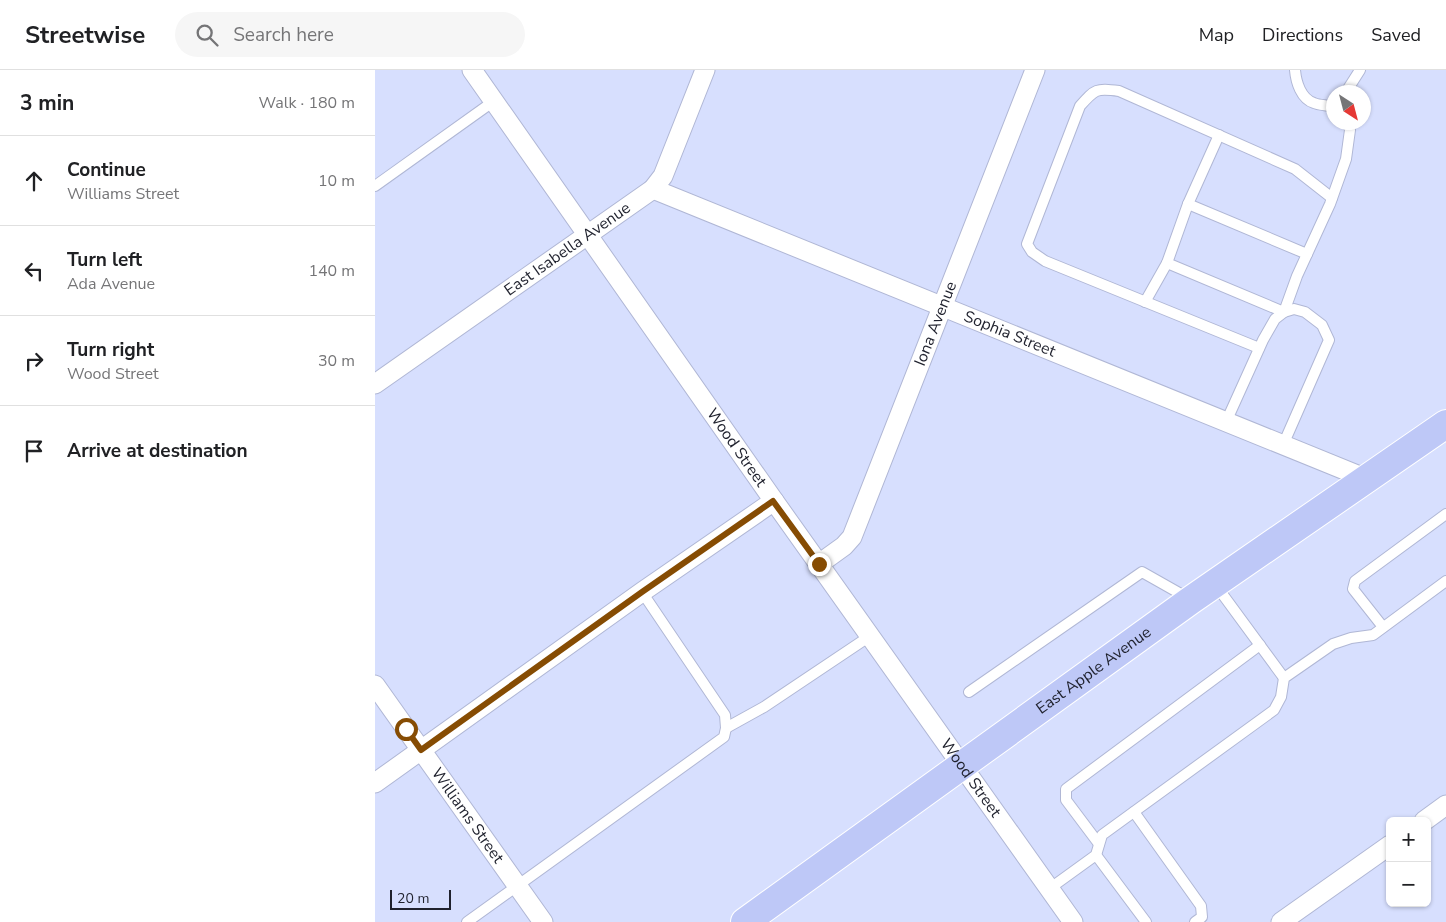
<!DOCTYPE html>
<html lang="en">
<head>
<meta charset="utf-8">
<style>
	:root { --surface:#fff; --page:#f6f6f6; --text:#202124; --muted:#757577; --line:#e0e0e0 }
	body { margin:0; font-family:"Nunito Sans",sans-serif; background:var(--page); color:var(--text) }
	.controls { position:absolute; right:15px; bottom:15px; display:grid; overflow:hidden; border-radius:8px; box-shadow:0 1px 4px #0004 }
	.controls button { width:45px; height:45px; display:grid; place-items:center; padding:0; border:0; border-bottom:1px solid var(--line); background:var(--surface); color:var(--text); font:25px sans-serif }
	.compass { position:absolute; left:951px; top:15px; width:45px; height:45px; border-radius:50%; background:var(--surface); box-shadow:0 1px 4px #0004; rotate:144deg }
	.scale { position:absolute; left:15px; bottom:12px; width:61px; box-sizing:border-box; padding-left:5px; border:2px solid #1f212d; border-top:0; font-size:14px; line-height:18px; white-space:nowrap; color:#1f212d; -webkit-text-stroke:4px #d7dffe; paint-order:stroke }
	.stop { position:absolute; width:15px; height:15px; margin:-11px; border:4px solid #864c03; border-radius:50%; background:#fff }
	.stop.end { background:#864c03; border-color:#fff; box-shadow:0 1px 5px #0008 }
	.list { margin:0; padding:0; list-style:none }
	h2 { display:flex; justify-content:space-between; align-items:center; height:65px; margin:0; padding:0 20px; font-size:21px }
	h2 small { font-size:16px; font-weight:400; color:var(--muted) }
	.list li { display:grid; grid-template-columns:32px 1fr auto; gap:15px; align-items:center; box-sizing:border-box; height:90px; padding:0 20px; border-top:1px solid var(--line) }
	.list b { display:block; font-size:19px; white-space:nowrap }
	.list p { margin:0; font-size:16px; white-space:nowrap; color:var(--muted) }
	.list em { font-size:16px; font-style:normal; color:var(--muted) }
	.icon { flex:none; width:28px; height:28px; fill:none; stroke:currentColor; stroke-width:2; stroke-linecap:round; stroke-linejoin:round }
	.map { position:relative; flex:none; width:1071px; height:852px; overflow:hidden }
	header { display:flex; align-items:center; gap:30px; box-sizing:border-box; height:70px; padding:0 25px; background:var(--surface); border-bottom:1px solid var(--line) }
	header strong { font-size:24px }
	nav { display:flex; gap:28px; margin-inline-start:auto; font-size:18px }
	.search { width:350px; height:45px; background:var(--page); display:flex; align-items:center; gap:12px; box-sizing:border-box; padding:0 18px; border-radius:28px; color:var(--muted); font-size:19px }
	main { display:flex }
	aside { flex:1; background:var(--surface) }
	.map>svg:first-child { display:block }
</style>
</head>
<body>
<header>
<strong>Streetwise</strong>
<div class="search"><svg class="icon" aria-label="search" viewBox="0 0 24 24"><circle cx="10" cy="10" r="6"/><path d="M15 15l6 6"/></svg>Search here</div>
<nav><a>Map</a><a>Directions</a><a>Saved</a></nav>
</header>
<main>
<aside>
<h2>3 min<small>Walk · 180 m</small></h2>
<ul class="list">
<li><svg class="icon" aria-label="ahead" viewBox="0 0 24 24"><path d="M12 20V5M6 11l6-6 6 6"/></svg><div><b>Continue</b><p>Williams Street</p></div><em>10 m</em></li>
<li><svg class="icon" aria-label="left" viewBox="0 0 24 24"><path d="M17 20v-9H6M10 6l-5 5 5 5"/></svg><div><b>Turn left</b><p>Ada Avenue</p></div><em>140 m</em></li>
<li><svg class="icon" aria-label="right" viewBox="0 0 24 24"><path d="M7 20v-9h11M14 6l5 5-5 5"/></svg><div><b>Turn right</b><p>Wood Street</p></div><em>30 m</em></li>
<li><svg class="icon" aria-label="arrive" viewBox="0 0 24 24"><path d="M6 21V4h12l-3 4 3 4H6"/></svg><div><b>Arrive at destination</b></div></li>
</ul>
</aside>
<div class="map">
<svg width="1071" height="852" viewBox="0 0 1071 852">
	<rect width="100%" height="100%" fill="#d7dffe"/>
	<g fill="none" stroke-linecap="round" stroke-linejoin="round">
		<g stroke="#b0b7d5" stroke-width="12">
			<g id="service">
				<path d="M920,0C921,12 926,29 939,33C943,35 949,35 955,36L958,33"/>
				<polyline points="971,22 985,0"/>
				<polyline points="0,116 119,31"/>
				<polyline points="813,134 932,184"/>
				<polyline points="792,193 909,242 922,206 955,134 971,89 975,60 973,52"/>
				<polyline points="770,232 792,193 813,134 844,65"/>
				<path d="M884,278L670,191L657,182L652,174L705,36C720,19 721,18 744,21L920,99L957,128"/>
				<polyline points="851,352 888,270 900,249 909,242 919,239 930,242 947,255 954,270 908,375"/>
				<polyline points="840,514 909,608"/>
				<polyline points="1008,557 978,519 980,511 1071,444"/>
				<polyline points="594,622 767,502 813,528"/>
				<polyline points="351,658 389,637 495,566"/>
				<polyline points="759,742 826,836 827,847 820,852"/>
				<polyline points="724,774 691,730 691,719 885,575"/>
				<polyline points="721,785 771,852"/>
				<polyline points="674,819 721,785 727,765 899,640 906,627 909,608 958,574 976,568 998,565 1071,511"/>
				<polyline points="92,852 349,667 351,658 350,645 267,522"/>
			</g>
		</g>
		<g stroke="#b0b7d5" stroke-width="21">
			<g id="minor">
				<path id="s1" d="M97,0L399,431L698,852"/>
				<path id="s2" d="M278,119L992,409"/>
				<path id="s3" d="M0,314L278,119L288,106L330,0"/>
				<path id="s4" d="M444,494L469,476L477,467L660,0"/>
				<path id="s5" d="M0,615L168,852"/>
				<polyline points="0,713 267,522 399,431"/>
				<polyline points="1049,751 1071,735"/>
				<polyline points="906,852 1015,775"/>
			</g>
		</g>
		<g stroke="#fff" stroke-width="30">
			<g id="primary">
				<path id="s6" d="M370,852L816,530L1071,354"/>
			</g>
		</g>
		<use href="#service" stroke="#fff" stroke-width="10"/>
		<use href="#minor" stroke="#fff" stroke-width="19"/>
		<use href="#primary" stroke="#bec8f7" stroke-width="28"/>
	</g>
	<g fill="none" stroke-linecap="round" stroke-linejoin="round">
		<polyline stroke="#864c03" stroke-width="6" points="31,659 46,680 267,522 398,431 444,494"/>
	</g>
	<g text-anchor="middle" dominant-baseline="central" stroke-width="4.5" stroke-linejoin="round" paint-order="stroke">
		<g font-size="16" fill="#1f212d" stroke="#d7dffe">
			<text stroke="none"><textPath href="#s3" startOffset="235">East Isabella Avenue</textPath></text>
			<text stroke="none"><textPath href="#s4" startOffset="272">Iona Avenue</textPath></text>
			<text stroke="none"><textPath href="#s2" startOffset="385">Sophia Street</textPath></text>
			<text stroke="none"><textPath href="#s1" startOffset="461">Wood Street</textPath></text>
			<text stroke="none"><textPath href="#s6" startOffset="430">East Apple Avenue</textPath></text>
			<text stroke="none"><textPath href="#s1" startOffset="866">Wood Street</textPath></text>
			<text stroke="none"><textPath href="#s5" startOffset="160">Williams Street</textPath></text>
		</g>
	</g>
</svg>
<div class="controls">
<button>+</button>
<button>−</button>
</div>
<svg class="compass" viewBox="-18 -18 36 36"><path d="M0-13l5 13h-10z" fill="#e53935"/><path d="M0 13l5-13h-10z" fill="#757577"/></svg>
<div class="scale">20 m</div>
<div class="stop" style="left:31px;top:659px"></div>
<div class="stop end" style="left:444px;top:494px"></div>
</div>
</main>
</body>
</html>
